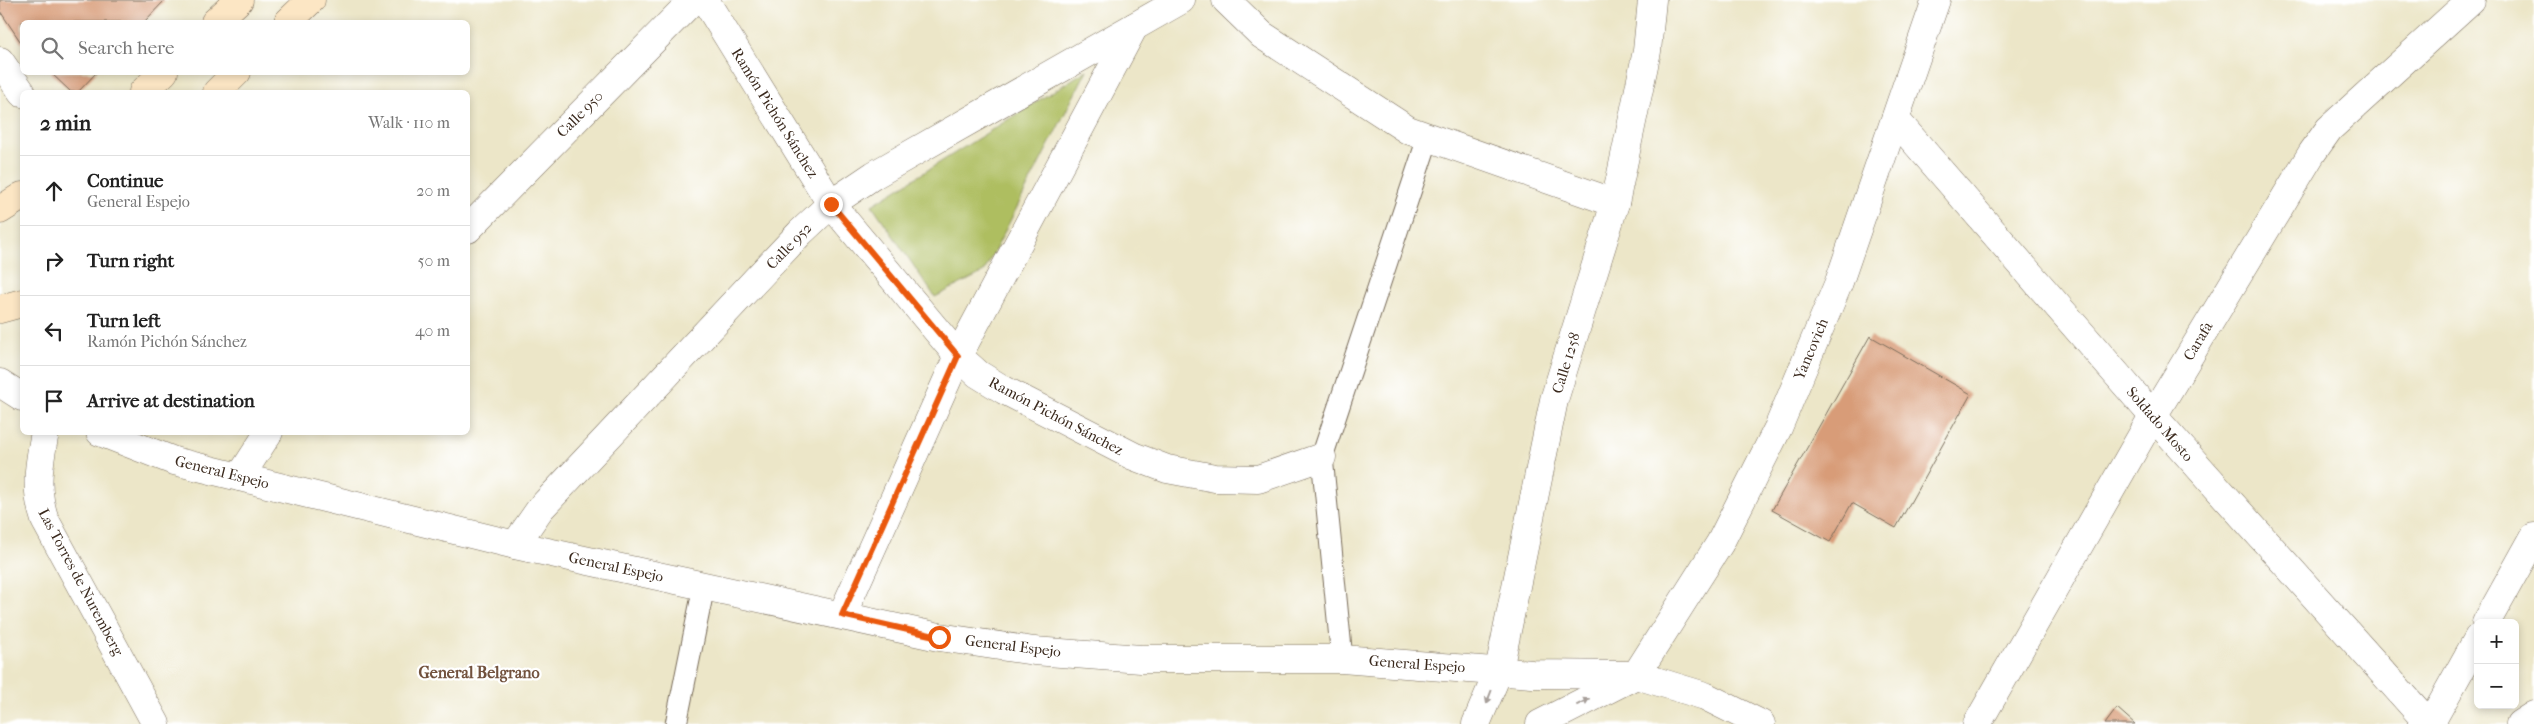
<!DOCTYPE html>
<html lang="en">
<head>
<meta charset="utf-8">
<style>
	:root { --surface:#fff; --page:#f6f6f6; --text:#222; --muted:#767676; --line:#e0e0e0 }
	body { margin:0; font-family:"IM FELL French Canon",serif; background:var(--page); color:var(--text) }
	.controls { position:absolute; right:15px; bottom:15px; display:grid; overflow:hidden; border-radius:8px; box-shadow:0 2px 8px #0003 }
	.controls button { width:45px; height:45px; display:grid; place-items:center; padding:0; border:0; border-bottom:1px solid var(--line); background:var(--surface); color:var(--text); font:25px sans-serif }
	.stop { position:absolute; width:15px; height:15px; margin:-11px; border:4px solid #ea580c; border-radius:50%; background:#fff }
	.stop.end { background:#ea580c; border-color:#fff; box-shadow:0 1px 5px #0008 }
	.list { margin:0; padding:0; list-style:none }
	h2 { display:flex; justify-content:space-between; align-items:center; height:65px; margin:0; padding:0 20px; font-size:21px }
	h2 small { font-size:16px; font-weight:400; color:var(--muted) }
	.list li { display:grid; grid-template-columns:32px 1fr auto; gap:15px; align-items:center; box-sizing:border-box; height:70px; padding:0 20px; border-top:1px solid var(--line) }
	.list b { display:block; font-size:19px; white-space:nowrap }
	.list p { margin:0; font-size:16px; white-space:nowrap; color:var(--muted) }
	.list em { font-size:16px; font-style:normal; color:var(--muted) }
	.icon { flex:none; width:28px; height:28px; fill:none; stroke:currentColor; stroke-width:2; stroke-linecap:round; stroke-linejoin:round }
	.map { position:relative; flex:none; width:2534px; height:724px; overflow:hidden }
	.search { position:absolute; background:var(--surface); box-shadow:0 2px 8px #0003; left:20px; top:20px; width:450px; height:55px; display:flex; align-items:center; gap:12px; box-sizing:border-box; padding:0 18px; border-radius:8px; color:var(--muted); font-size:19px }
	.panel { position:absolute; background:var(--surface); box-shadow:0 2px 8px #0003; left:20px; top:90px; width:450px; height:345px; border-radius:8px }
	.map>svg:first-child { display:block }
</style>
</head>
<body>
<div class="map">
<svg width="2534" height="724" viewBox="0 0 2534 724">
	<rect width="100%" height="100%" fill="#fff"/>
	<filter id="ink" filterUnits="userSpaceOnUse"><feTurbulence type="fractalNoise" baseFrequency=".02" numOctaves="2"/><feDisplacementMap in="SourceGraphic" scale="10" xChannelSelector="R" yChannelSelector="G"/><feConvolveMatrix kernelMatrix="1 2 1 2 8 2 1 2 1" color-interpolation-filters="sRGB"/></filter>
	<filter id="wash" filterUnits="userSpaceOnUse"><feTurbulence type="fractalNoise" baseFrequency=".0096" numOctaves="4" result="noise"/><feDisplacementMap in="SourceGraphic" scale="20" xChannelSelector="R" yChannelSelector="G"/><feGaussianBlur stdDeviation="1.12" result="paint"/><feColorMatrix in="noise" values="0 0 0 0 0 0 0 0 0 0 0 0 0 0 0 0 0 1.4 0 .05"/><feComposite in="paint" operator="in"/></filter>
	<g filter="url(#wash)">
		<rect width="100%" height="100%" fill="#ece6c8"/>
		<polygon fill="#aebe61" stroke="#747440" points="1087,70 984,272 935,297 872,205"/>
		<g id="blocks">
			<g fill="#d89c78">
				<polygon points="0,0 165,0 144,22 22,22 22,44 0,11"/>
				<polygon points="50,72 97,72 78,92 71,92"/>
				<polygon points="1870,336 1971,394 1896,528 1852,503 1830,542 1772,510"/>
				<polygon points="2117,708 2135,724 2105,724"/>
			</g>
		</g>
	</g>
	<g filter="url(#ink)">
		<use href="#blocks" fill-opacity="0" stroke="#796c5a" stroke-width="1"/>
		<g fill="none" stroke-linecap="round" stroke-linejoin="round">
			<g stroke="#796c5a" stroke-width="23">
				<g id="lane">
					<polyline points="1342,659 1322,457 1428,138"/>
					<polyline points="676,724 704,586"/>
				</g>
			</g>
			<g stroke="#796c5a" stroke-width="29">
				<g id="street">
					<polyline points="705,0 831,204 958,356 978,374 1004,390 1133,456 1167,469 1215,478 1258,479 1322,457"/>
					<polyline points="1226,0 1262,35 1408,130 1615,203"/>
					<polyline points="0,61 22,93"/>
					<polyline points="1896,120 2153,416 2429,724"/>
					<polyline points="468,229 693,0"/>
					<polyline points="0,383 22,397"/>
					<path d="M45,432C39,465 34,488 45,520L156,724"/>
					<polyline points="100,432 174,461 515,545 939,637 1034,651 1141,659 1342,659 1532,674 1636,675 1705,696 1761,724"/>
					<polyline points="240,477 269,432"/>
					<polyline points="515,545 540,509 800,233 831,204 874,175 1181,0"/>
					<polyline points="842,615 958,356 1134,27"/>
					<polyline points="2486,623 2534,537"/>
					<polyline points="1636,675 1720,543 1778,428 1839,282 1936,0"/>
					<polyline points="1476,724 1499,670 1554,400 1615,203 1647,51 1652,0"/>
					<polyline points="1540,724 1632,677"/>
					<polyline points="1977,724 2153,416 2312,153 2329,129 2471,0"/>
					<polyline points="2430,724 2478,638"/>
					<polyline points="2520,724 2534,715"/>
				</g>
			</g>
			<g stroke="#796c5a" stroke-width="29">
				<g id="secondary">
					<polyline points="215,22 239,0"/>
					<polyline points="288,22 311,0"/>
					<polyline points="143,92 164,72"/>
					<polyline points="217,92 237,72"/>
					<polyline points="0,210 22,196"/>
					<polyline points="0,309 22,303"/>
				</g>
			</g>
			<use href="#lane" stroke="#fff" stroke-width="21"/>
			<use href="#street" stroke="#fff" stroke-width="28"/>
			<use href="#secondary" stroke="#fce6c4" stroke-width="28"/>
		</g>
		<defs><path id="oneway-solid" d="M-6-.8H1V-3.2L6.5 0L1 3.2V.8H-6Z" transform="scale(1.25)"/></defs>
		<g fill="#a79f9a">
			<use href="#oneway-solid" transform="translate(1489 697) rotate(111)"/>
			<use href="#oneway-solid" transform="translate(1583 702) rotate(-27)"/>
		</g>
	</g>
	<g fill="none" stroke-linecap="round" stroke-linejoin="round" filter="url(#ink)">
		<polyline stroke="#ea580c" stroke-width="6" points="831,204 958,356 842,615 939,637"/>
	</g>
	<g text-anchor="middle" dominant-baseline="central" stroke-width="4.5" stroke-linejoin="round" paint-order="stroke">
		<g font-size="15" fill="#3b2a1e" stroke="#fff">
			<text transform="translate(775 113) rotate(58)">Ramón Pichón Sánchez</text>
			<text transform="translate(580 114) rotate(-45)">Calle 950</text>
			<text transform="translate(789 246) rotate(-46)">Calle 952</text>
			<text transform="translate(2198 341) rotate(-59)">Carafa</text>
			<text transform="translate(1811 349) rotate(-67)">Yancovich</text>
			<text transform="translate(1566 363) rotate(-73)">Calle 1258</text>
			<text transform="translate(1056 416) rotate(28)">Ramón Pichón Sánchez</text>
			<text transform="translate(2160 424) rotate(49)">Soldado Mosto</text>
			<text transform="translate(222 472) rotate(14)">General Espejo</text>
			<text transform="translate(616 567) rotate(12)">General Espejo</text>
			<text transform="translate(81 582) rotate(62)">Las Torres de Nuremberg</text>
			<text transform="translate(1013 646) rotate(7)">General Espejo</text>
			<text transform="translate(1417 664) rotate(4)">General Espejo</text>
		</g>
		<g font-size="16" font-weight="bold" fill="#72523e" stroke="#fff">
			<text x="479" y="672">General Belgrano</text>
		</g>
	</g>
</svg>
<div class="controls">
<button>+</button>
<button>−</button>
</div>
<div class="stop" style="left:939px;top:637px"></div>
<div class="stop end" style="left:831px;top:204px"></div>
<div class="search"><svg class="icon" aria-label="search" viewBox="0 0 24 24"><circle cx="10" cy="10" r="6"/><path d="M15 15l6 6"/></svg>Search here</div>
<section class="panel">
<h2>2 min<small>Walk · 110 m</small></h2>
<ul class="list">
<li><svg class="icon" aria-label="ahead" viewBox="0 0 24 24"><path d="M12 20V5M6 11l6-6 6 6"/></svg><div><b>Continue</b><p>General Espejo</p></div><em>20 m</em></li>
<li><svg class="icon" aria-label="right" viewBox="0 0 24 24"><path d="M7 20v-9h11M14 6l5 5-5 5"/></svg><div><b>Turn right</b></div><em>50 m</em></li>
<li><svg class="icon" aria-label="left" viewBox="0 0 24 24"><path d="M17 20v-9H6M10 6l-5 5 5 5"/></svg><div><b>Turn left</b><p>Ramón Pichón Sánchez</p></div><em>40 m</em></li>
<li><svg class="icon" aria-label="arrive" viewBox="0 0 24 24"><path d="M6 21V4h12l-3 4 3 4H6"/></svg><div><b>Arrive at destination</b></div></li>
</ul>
</section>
</div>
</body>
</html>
